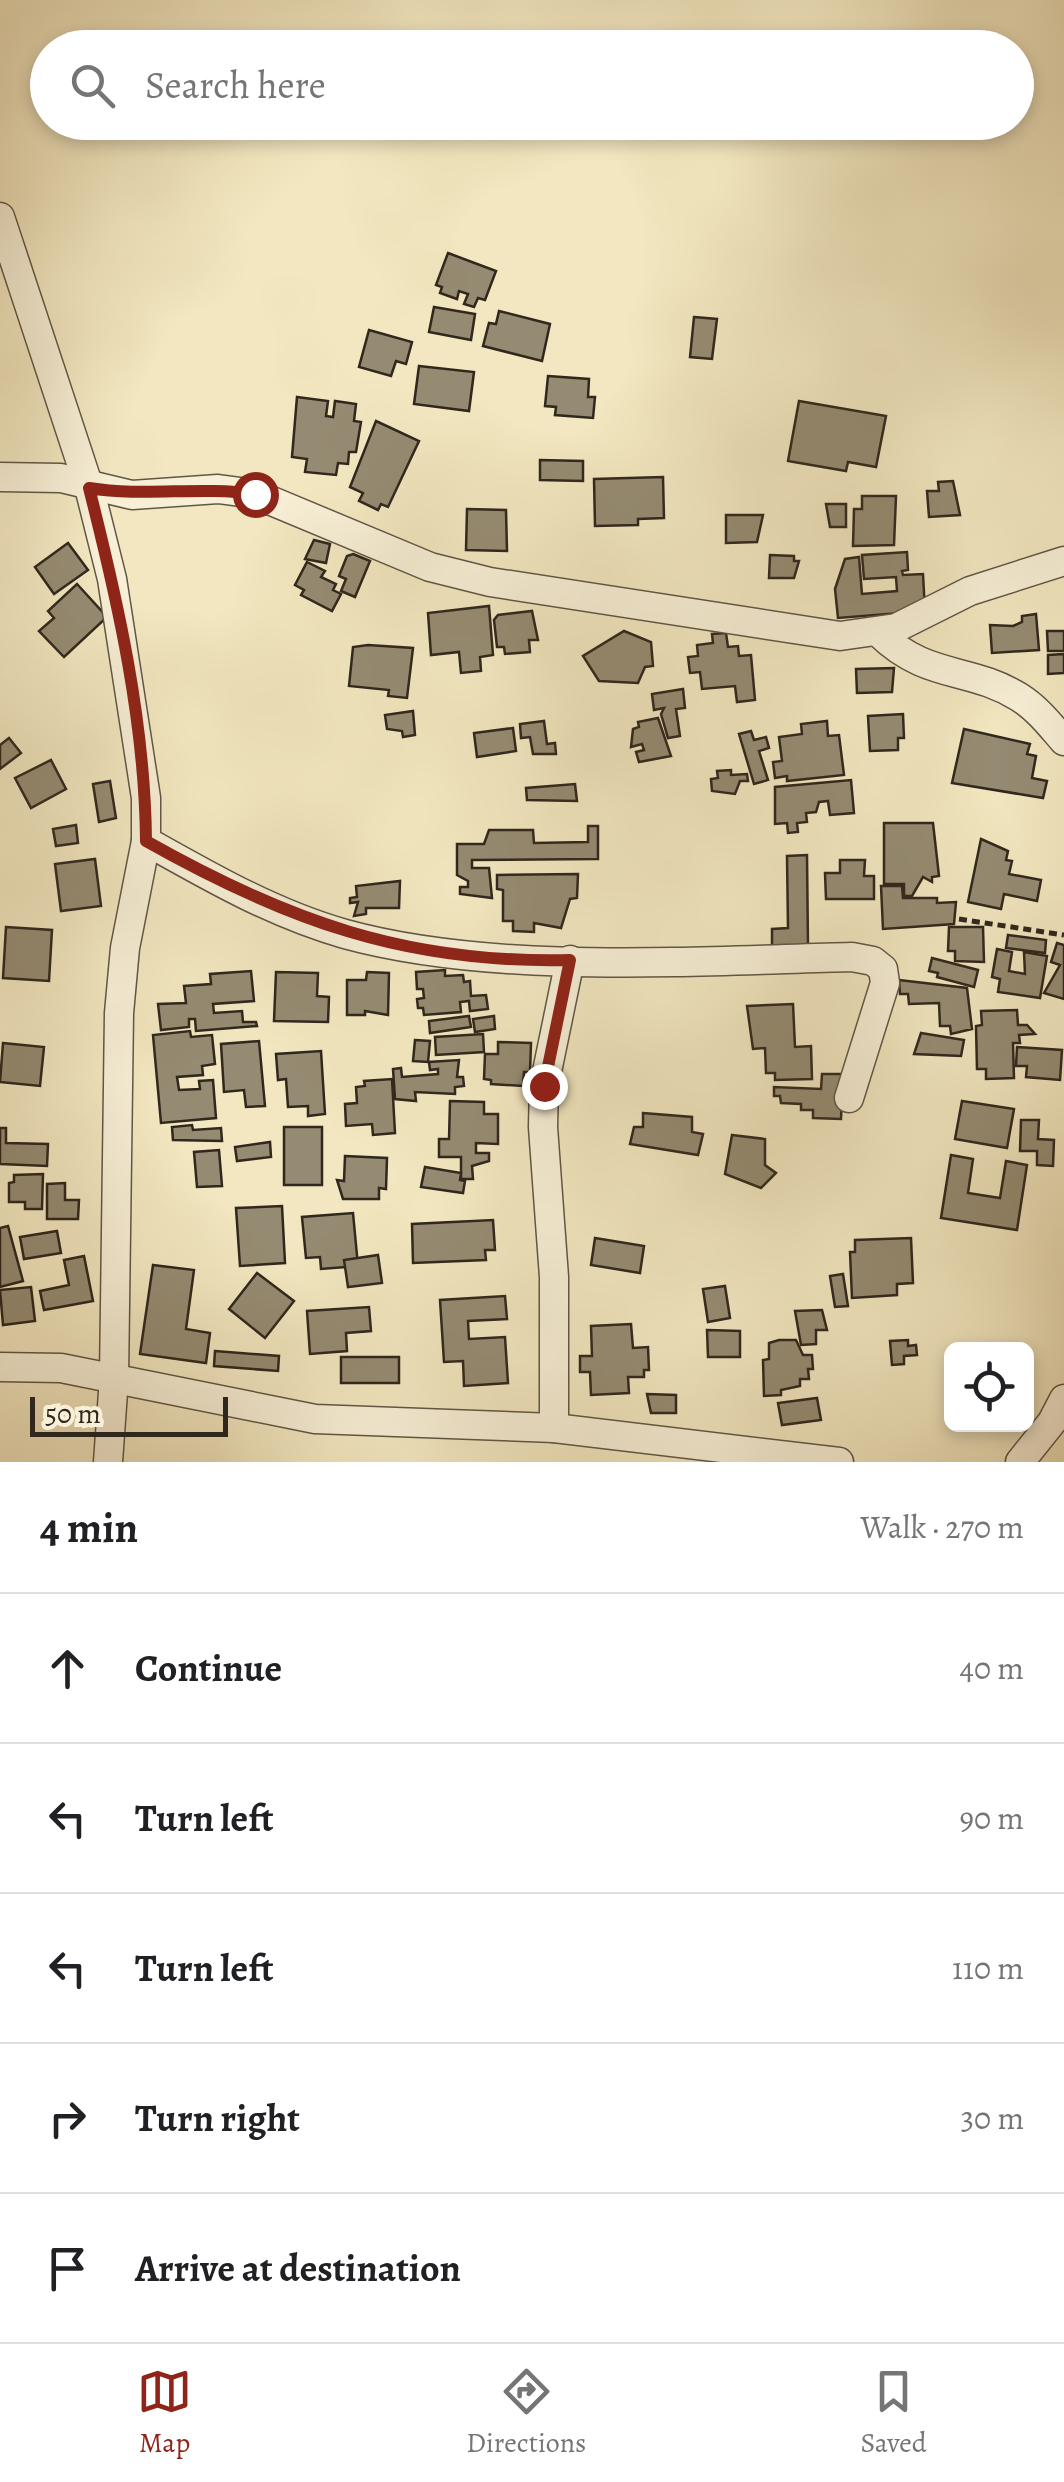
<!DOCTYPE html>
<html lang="en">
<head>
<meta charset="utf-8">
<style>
	:root { --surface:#fff; --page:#f2f2f2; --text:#202124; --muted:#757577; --line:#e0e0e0; --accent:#8f2418 }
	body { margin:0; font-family:Alegreya,serif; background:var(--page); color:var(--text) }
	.controls { position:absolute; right:30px; bottom:30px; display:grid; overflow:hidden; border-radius:15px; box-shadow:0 5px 15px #0003 }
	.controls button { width:90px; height:90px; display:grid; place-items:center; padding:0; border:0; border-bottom:2px solid var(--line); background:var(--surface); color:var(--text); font:50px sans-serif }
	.scale { position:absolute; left:30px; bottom:25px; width:198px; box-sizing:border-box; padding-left:10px; border:5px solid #30271d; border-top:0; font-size:28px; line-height:35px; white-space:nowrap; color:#30271d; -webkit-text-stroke:8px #f7efd6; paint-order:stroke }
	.stop { position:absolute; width:30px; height:30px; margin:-22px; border:8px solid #8f2418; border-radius:50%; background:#fff }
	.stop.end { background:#8f2418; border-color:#fff; box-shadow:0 2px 10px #0008 }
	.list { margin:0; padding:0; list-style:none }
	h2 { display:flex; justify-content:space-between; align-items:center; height:130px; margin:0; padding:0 40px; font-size:42px }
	h2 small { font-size:32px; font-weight:400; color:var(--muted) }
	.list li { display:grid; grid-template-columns:65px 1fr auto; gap:30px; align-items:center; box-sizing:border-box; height:150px; padding:0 40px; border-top:2px solid var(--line) }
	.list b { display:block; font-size:38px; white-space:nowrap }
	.list em { font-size:32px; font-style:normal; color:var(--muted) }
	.icon { flex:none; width:55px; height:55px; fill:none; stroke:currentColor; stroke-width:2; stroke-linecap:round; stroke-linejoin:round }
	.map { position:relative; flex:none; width:1064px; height:1462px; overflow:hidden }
	.search { position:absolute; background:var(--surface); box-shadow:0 5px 15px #0003; left:30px; right:30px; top:30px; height:110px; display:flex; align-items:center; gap:25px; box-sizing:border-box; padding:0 35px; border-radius:55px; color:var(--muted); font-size:38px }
	.sheet { height:880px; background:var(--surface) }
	nav { display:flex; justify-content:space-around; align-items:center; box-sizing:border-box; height:140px; border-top:2px solid var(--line); background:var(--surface); font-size:28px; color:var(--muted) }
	nav a { display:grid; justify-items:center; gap:5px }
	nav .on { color:var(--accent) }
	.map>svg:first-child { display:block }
</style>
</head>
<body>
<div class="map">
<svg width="1064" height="1462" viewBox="0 0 1064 1462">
	<rect width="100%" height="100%" fill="#f2e7c0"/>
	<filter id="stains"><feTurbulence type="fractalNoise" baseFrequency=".002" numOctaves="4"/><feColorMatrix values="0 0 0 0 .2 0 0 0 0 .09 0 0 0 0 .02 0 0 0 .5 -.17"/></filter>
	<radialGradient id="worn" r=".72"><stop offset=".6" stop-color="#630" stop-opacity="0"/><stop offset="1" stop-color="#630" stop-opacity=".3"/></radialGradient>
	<g fill="#958b72" stroke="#30271d" stroke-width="2.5">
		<polygon points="448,253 496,271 485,300 478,298 474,307 464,304 468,294 459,291 457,299 440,293 442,287 436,285"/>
		<polygon points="434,307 475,314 471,340 429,332"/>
		<polygon points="499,311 550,324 542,361 483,346 489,323 496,324"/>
		<polygon points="694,317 717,319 712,359 690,357"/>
		<polygon points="369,330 412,342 406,364 396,361 391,376 359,367"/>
		<polygon points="419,366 474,372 469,411 414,404"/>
		<polygon points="548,376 589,379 588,397 595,397 593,418 555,415 556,407 545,406"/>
		<polygon points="297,397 328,401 326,416 333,417 335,401 356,404 354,421 361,422 356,452 349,452 348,464 338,463 336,475 305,472 307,459 292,457"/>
		<polygon points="799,401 886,416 876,467 848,462 846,471 788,461"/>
		<polygon points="376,421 419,441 388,507 381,504 378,510 359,501 363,493 350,487"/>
		<polygon points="540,460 583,461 583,481 540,480"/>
		<polygon points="663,477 664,518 638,519 638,525 595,526 594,479"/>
		<polygon points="953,481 960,515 929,517 927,491 939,491 938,482"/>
		<polygon points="862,496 896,496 894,545 853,546 854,509 862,509"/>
		<polygon points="826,504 846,504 846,527 830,527"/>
		<polygon points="467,509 506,510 507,551 466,550"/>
		<polygon points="726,515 763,515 757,542 726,543"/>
		<polygon points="314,540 330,544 326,563 305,559"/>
		<polygon points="68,543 88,570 54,594 35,567"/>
		<polygon points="907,552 908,570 902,571 903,575 923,574 925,611 838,618 835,589 845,559 859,557 862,594 897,591 896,577 864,579 862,555"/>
		<polygon points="353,554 370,561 355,597 341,591 346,579 339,576 347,556"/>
		<polygon points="770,555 794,556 794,561 799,561 794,578 769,578"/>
		<polygon points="307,562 325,571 321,577 336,584 333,590 341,594 332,611 301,595 304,590 295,585"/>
		<polygon points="77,584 107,617 64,657 39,631 54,618 48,611"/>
		<polygon points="489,606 493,655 480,657 481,671 461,673 459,652 431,655 428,613"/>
		<polygon points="532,611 538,640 529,640 530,652 505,654 504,647 497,647 494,620 498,615"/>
		<polygon points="1036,614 1039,650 992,653 990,625 1013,626 1022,622 1022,616"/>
		<polygon points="624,631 651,642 653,666 645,667 638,683 599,681 583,656"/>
		<polygon points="1047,631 1064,631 1064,651 1048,651"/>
		<polygon points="726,633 728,647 738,646 739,656 751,655 755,700 737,702 735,686 702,689 700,672 690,673 688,657 698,656 697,645 713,643 712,634"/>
		<polygon points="368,645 413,648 407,698 388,696 389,690 349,686 353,647"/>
		<polygon points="1064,654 1064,673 1048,674 1048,655"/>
		<polygon points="894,668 892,692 857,693 856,669"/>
		<polygon points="683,689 685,708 676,709 680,736 668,738 661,714 664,708 654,710 652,694"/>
		<polygon points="413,711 415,735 403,737 402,731 387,729 385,715"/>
		<polygon points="903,714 904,738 898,738 898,750 870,751 868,716"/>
		<polygon points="658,718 671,756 639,762 636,752 644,750 642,744 631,747 633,729 639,727 638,722"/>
		<polygon points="544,721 547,744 555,743 556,754 533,754 530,737 521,738 520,724"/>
		<polygon points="827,721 828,736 839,735 844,775 787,781 787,776 775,778 773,762 782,761 779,737 802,734 801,724"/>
		<polygon points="513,728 516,751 477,757 474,733"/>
		<polygon points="964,729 1030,744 1027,754 1036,756 1032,778 1047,781 1043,798 952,783"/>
		<polygon points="751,731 754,740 766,737 769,748 759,751 768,780 754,784 739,734"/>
		<polygon points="9,738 21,753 0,769 0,745"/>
		<polygon points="51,760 66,789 31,808 15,778"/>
		<polygon points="731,770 731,775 747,774 748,781 740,781 735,794 712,791 711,779 718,778 717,771"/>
		<polygon points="851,780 854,813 830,815 828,801 819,802 816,812 806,813 807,822 797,823 798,832 788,833 787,823 775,824 775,787"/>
		<polygon points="110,781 116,818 99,822 93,784"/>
		<polygon points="575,784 577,801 527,800 526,788"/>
		<polygon points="884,823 933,823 939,876 932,877 932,882 923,877 912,896 904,896 904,884 884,884"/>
		<polygon points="76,825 78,843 56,846 53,829"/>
		<polygon points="588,826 598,826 598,859 472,860 472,868 489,868 492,898 460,894 460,887 468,887 468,881 457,875 457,844 484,844 489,830 533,830 534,843 588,842"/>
		<polygon points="981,839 1008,851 1006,860 1012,861 1009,874 1041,880 1037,901 1004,894 1001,909 968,902"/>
		<polygon points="807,855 808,947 772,948 772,929 788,928 787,856"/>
		<polygon points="95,859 101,906 61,911 55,864"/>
		<polygon points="840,860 865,860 864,876 874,876 874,899 826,899 825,873 840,873"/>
		<polygon points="578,874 577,898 570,899 561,928 534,923 534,932 513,931 513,921 503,921 503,890 497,889 497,875"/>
		<polygon points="400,881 399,908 366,908 366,914 354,916 358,902 350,903 350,898 357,897 356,886"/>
		<polygon points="881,886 902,886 903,898 937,898 937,903 956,902 954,924 883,929"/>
		<polygon points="6,927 52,930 49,981 3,978"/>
		<polygon points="949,927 983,927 984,962 955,961 955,951 948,951"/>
		<polygon points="1008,935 1046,940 1045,953 1006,948"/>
		<polygon points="1057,943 1064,945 1064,999 1044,993 1060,965 1051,962"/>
		<polygon points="997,949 1012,952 1009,971 1025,974 1024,952 1047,956 1040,998 998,992 1000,979 992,977"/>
		<polygon points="932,958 978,970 974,987 937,977 938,973 929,971"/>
		<polygon points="445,970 445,976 463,975 464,982 470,981 471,996 486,995 488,1009 470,1011 469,1001 460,1002 461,1012 424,1015 423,1008 418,1008 417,999 424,998 423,989 417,989 416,972"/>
		<polygon points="251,971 254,1001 213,1004 214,1013 242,1011 243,1022 256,1022 257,1026 196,1031 195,1019 189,1019 189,1027 161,1030 158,1004 186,1003 184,986 211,984 210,974"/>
		<polygon points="276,972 318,973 317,996 329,997 328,1022 274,1021"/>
		<polygon points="367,972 389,973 388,1015 365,1011 365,1015 347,1015 347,980 366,980"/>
		<polygon points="899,980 967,988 972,1029 951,1034 950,1026 940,1026 939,1003 909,1004 908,994 900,994"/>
		<polygon points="793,1004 795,1047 811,1046 812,1079 775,1080 775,1073 766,1073 765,1048 753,1049 747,1006"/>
		<polygon points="1017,1010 1018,1025 1027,1025 1035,1034 1019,1035 1020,1043 1013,1043 1014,1078 986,1079 986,1069 977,1069 976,1026 982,1025 981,1011"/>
		<polygon points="469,1016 471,1027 430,1033 429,1021"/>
		<polygon points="494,1016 495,1029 475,1032 473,1019"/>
		<polygon points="190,1031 191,1037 212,1035 215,1064 202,1066 203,1075 177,1077 179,1090 200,1089 199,1081 213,1080 216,1118 161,1123 153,1035"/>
		<polygon points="921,1033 964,1040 961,1056 914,1054"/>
		<polygon points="483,1034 484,1052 436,1055 435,1037"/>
		<polygon points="415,1040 430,1041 428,1062 413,1061"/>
		<polygon points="259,1041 265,1106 246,1107 244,1090 224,1092 221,1044"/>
		<polygon points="498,1042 531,1043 530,1072 524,1072 523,1086 491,1084 491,1080 484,1079 485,1054 498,1054"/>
		<polygon points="3,1043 44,1047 40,1086 0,1082"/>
		<polygon points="1017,1047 1062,1050 1060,1080 1026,1077 1027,1066 1016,1066"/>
		<polygon points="321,1051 325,1114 308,1116 308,1106 288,1107 286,1079 278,1080 276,1054"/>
		<polygon points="459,1060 457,1077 463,1077 464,1086 455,1087 455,1094 415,1092 416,1101 395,1099 393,1069 401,1068 402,1077 438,1074 438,1069 430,1070 429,1062"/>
		<polygon points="822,1074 843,1074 841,1119 813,1118 813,1110 801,1110 801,1104 781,1103 780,1096 774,1096 774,1087 821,1089"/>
		<polygon points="392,1079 395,1133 373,1135 372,1124 346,1126 345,1104 357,1103 356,1087 365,1086 364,1081"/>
		<polygon points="450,1101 484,1102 484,1114 498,1114 498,1144 476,1143 476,1153 489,1153 489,1161 472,1166 473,1179 461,1179 461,1157 439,1157 439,1139 449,1139"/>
		<polygon points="962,1101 1014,1109 1007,1148 955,1139"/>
		<polygon points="643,1113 692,1117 692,1132 703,1134 698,1155 630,1144 634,1127 643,1127"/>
		<polygon points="1021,1120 1039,1120 1038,1139 1054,1140 1053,1166 1037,1165 1037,1151 1020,1151"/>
		<polygon points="192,1125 193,1130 221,1128 222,1141 173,1140 172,1127"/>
		<rect x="284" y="1127" width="38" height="58"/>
		<polygon points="0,1128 6,1128 6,1143 48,1144 47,1166 0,1164"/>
		<polygon points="732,1135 765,1139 765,1165 776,1173 761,1188 725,1174"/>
		<polygon points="270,1142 271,1157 237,1161 235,1147"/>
		<polygon points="219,1150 222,1186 197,1187 194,1152"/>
		<polygon points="951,1155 973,1159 968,1193 1000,1198 1006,1161 1027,1165 1017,1230 941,1218"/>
		<polygon points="345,1156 387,1158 386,1189 379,1188 379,1199 343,1199 337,1180 344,1181"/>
		<polygon points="425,1167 461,1173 460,1180 465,1181 463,1193 421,1187"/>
		<polygon points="43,1174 42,1209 25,1209 25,1202 9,1202 9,1183 14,1182 14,1175"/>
		<polygon points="65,1183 65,1200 79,1200 78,1219 47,1219 47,1184"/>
		<polygon points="282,1206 285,1263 240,1266 236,1208"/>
		<polygon points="353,1213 358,1266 321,1269 320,1257 306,1258 302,1217"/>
		<polygon points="493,1220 495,1250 485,1250 486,1260 413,1263 412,1224"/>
		<polygon points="8,1226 23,1281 0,1287 0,1228"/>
		<polygon points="57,1231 61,1253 24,1259 20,1237"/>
		<polygon points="595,1238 644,1246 640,1273 591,1265"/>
		<polygon points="911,1238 913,1283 897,1284 897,1295 852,1298 850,1252 855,1252 855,1240"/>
		<polygon points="378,1255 382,1283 348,1287 344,1260"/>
		<polygon points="84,1256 93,1301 44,1310 40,1291 69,1285 64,1260"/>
		<polygon points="153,1265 194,1270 186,1329 210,1333 206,1363 140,1354"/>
		<polygon points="257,1273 294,1301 265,1338 229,1309"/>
		<polygon points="843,1274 848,1306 835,1307 830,1276"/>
		<polygon points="725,1286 730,1318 708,1322 703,1289"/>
		<polygon points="31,1287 35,1321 3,1325 0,1290"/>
		<polygon points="505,1296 507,1319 468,1321 469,1339 505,1337 508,1383 464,1386 463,1361 444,1362 440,1300"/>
		<polygon points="369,1307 371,1331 346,1333 347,1351 310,1354 307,1311"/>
		<polygon points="822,1310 827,1330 816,1330 816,1344 801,1345 795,1311"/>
		<polygon points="631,1324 633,1348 648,1347 649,1370 644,1370 644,1377 628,1377 629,1393 591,1395 590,1372 580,1372 580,1356 592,1356 591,1326"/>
		<polygon points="707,1330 740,1331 740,1357 708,1357"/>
		<polygon points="779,1340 796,1340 803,1355 812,1355 813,1369 808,1369 809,1379 800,1379 800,1386 781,1390 781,1395 764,1396 763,1360 769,1359 769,1343"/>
		<polygon points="908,1340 908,1346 916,1345 917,1355 904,1356 904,1364 892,1365 890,1341"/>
		<polygon points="215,1351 279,1356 278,1371 214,1366"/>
		<rect x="341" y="1357" width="58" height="26"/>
		<polygon points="647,1394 676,1395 676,1413 651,1413"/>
		<polygon points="817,1398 821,1420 782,1425 778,1403"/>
	</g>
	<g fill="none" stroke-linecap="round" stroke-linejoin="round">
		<g stroke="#605746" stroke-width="31">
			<g id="minor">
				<polyline points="0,217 89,487 112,579 146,798 146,841 125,948 119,1013 114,1378 108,1462"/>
				<polyline points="0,477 61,478 132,495 218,489 255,494 430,567 490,582 840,636 896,628 970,591 1064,561"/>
				<path d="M879,633C927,680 969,666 1019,697C1038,709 1050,725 1064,741"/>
				<path d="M146,841C210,877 274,914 345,934C494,975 696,961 852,957L873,961L883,969L885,983L849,1098"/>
				<polyline points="0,1367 61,1368 315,1419 554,1428 839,1462"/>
				<polyline points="554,1428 554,1277 543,1127 544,1086 570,960"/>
				<polyline points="1020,1462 1052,1422 1064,1399"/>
			</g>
		</g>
		<polyline stroke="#30271d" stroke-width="5" stroke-dasharray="8 5" stroke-linecap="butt" points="959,919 1064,935"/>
		<use href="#minor" stroke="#f7efd6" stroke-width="28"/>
	</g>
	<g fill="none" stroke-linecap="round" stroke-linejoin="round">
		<path stroke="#8f2418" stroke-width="12" d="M255,494C199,486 145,497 89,488C118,602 145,722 146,841C286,920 406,964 570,960L544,1086"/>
	</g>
	<rect width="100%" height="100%" filter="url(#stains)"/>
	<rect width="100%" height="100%" fill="url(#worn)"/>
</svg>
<div class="controls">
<button><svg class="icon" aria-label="locate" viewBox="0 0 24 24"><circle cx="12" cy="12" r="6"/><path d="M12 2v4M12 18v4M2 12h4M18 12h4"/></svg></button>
</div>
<div class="scale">50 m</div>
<div class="stop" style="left:255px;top:494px"></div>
<div class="stop end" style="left:544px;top:1086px"></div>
<div class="search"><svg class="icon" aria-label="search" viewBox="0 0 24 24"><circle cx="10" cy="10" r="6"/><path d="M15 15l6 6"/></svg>Search here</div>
</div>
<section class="sheet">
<h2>4 min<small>Walk · 270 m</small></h2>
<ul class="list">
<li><svg class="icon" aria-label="ahead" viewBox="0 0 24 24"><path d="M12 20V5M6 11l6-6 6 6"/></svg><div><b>Continue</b></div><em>40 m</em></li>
<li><svg class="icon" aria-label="left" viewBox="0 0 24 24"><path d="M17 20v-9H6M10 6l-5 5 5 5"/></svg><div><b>Turn left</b></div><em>90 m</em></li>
<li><svg class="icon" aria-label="left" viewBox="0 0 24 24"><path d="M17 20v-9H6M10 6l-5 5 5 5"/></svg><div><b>Turn left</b></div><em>110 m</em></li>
<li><svg class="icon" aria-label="right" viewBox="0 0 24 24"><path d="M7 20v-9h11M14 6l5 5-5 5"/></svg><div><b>Turn right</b></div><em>30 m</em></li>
<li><svg class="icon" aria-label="arrive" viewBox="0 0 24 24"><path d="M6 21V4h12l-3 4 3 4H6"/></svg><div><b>Arrive at destination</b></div></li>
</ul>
</section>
<nav>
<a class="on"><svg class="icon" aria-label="map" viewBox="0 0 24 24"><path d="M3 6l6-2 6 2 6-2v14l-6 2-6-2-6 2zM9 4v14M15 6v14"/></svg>Map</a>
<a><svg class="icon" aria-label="directions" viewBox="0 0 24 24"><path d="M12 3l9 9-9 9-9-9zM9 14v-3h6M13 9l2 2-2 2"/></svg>Directions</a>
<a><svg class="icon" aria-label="saved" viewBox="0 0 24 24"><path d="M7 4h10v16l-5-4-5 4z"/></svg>Saved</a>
</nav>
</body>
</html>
